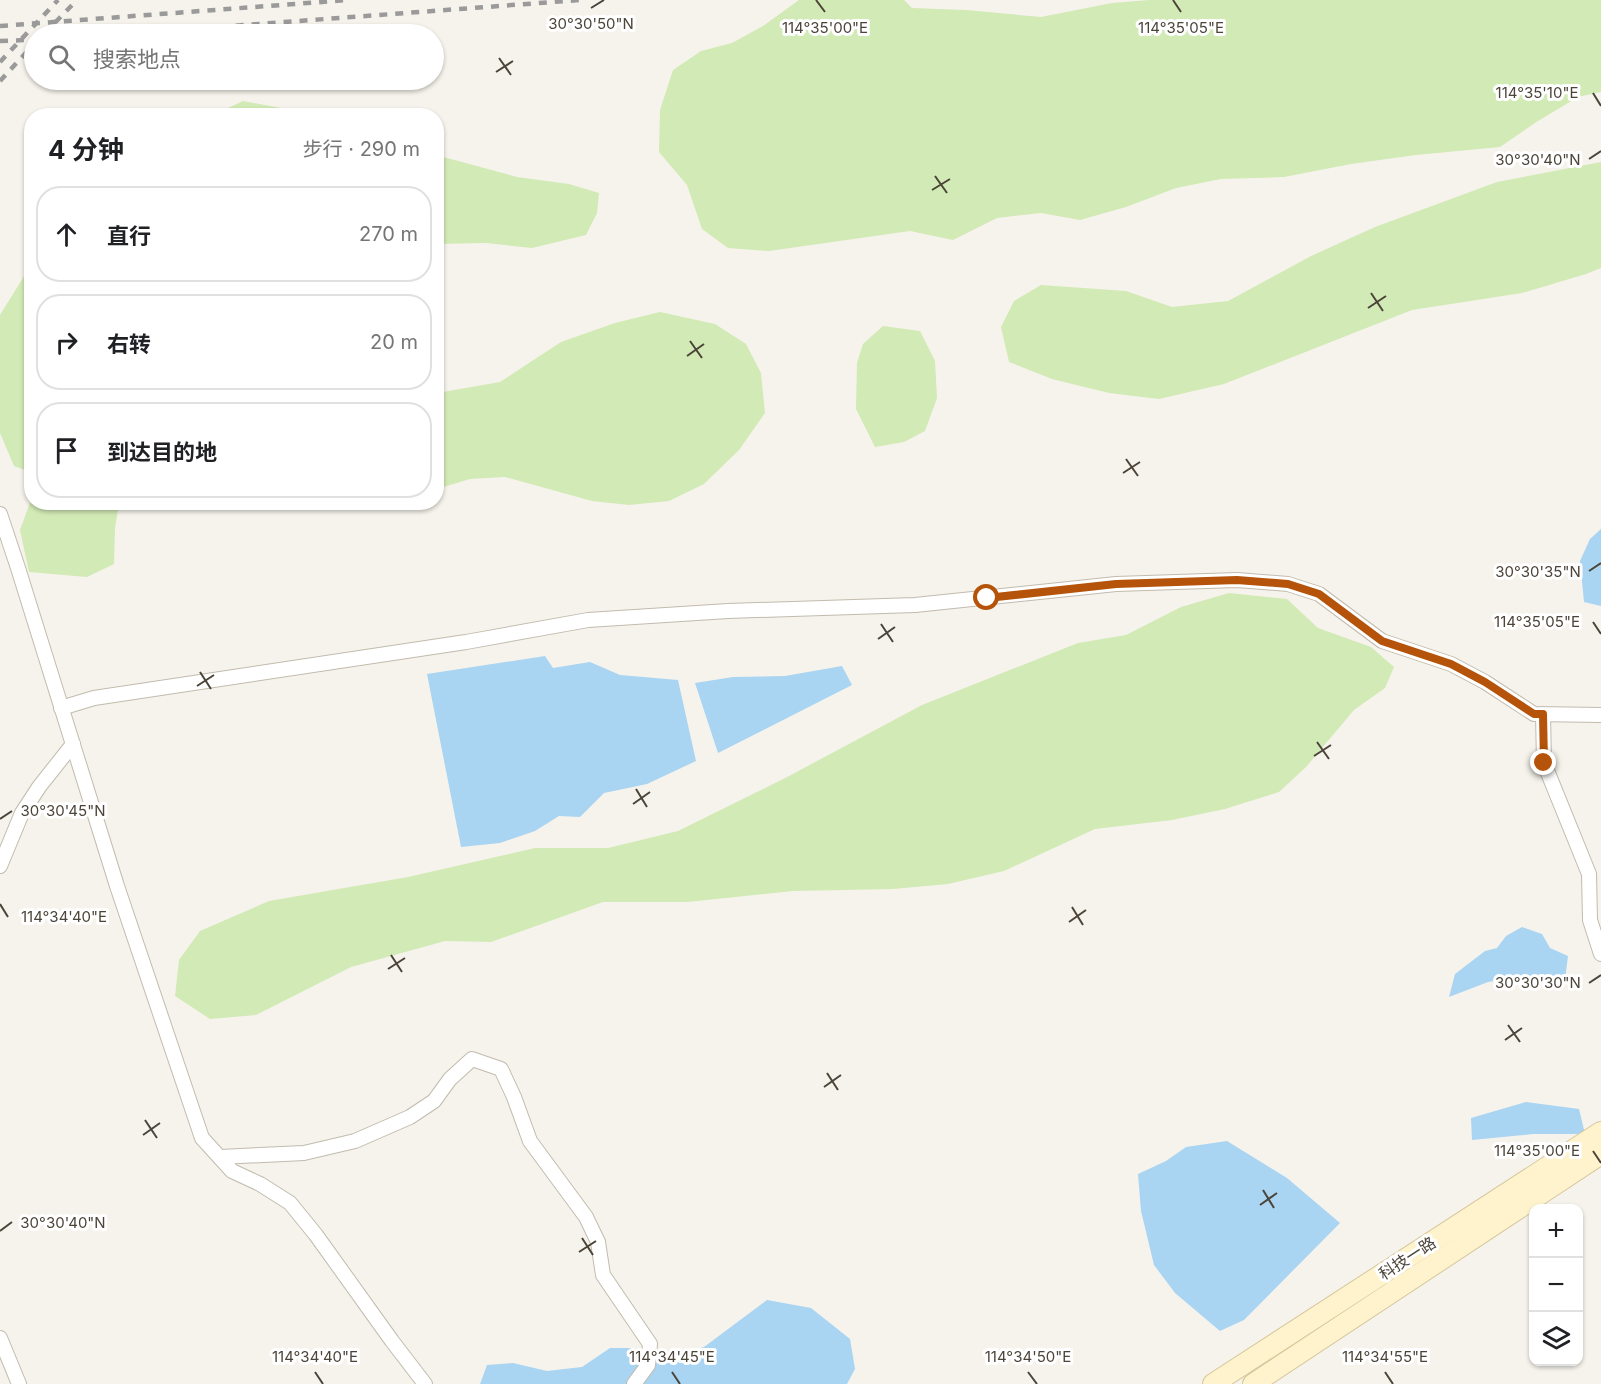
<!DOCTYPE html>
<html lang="zh">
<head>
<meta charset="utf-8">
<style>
	:root { --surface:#fff; --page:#f2f2f2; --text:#202124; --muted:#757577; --line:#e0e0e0 }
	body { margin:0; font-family:Inter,"Noto Sans SC",sans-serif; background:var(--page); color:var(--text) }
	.controls { position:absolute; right:18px; bottom:18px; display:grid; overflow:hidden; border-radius:12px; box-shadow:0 2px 4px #0004 }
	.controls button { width:54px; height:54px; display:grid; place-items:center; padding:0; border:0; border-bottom:2px solid var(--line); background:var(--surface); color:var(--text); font:30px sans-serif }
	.stop { position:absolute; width:18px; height:18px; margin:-14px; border:4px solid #b45309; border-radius:50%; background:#fff }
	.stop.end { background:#b45309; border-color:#fff; box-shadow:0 2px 6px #0008 }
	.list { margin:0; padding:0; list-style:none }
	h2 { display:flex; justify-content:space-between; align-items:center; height:78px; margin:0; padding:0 24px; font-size:26px }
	h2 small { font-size:20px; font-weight:400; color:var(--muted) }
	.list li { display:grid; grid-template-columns:39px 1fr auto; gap:18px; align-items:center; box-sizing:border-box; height:96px; margin:0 12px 12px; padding:0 12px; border:2px solid var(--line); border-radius:24px }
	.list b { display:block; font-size:22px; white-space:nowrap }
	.list em { font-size:20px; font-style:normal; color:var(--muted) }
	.icon { flex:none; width:33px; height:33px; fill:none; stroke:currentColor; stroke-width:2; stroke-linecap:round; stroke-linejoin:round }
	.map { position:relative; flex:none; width:1601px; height:1384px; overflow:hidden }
	.search { position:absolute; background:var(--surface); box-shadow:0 2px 4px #0004; left:24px; top:24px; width:420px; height:66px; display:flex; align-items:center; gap:15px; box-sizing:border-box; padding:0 21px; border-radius:33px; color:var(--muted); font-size:22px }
	.panel { position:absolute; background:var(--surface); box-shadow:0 2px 4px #0004; left:24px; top:108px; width:420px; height:402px; border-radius:24px }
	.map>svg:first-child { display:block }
</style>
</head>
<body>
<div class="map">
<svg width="1601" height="1384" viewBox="0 0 1601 1384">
	<rect width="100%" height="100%" fill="#f6f3ec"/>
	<g fill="#d2eab5">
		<polygon points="799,0 904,0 912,8 966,10 1041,17 1112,3 1149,0 1601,0 1601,92 1578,97 1538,121 1500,147 1416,155 1351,164 1284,177 1221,179 1176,188 1126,207 1080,220 1041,213 997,218 953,240 910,231 769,251 728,248 702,229 687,185 659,152 660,110 673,70 701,51 732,43 763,26"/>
		<polygon points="243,101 281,108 301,115 213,115"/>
		<polygon points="436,155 517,177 569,184 599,193 597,213 586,235 532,248 486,243 437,244"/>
		<polygon points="1601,162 1601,268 1586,274 1522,293 1412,310 1224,384 1159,399 1109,393 1052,379 1009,362 1001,327 1014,301 1041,285 1126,291 1172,307 1228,301 1311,256 1375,227 1497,182"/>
		<polygon points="31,265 31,472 14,466 0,433 0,315"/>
		<polygon points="660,312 715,324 746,344 761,373 765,413 739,450 704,484 669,501 629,505 592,501 505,477 470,479 437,489 437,393 500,382 561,342 615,323"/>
		<polygon points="883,326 920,331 935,361 937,398 925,431 904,442 875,447 856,409 857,363 863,344"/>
		<polygon points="31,500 32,502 133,503 118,510 115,528 114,564 87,577 29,572 20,530"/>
		<polygon points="1229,593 1287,599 1318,628 1371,647 1394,667 1385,688 1354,710 1306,767 1279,792 1225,809 1172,820 1095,829 1004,871 948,884 893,889 793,891 687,902 603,902 491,942 445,941 351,967 256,1015 210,1019 175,996 179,960 200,931 269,901 408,877 535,848 608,848 678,831 789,776 922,705 1078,643 1126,635 1181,607"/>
	</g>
	<g fill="#a9d4f2">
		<polygon points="1601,529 1601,606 1584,602 1580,561 1590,539"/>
		<polygon points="545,656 553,668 590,662 620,675 678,680 696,761 647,784 604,793 580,817 559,816 535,831 500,843 461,847 427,674"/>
		<polygon points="842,666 852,685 718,753 695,683 733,677 785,676"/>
		<polygon points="1522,927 1542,934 1550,948 1568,956 1565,980 1527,976 1488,982 1449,997 1455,974 1485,951 1497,948 1506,936"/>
		<polygon points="1526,1102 1579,1109 1585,1134 1533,1134 1472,1140 1471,1118"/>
		<polygon points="1227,1141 1287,1178 1340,1223 1244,1320 1220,1331 1175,1293 1154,1265 1141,1211 1138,1174 1166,1161 1186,1147"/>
		<polygon points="767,1300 811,1308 850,1339 855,1369 847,1384 480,1384 487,1365 513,1363 547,1371 582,1367 610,1348 636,1348 648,1365 704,1347"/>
	</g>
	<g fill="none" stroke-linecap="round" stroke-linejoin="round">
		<g stroke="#c2bbae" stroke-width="16">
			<g id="street">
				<polyline points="0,514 18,568 117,886 202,1138 232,1171 260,1184 290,1203 316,1235 392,1341 425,1384"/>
				<polyline points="61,708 94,698 466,642 588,620 728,611 915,605 1116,584 1237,580 1288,584 1319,594 1382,641 1451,664 1485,682 1534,714 1601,715"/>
				<polyline points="1543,714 1544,763 1589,874 1590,920 1601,954"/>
				<polyline points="0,866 22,813 39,787 73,744"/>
				<polyline points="220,1157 304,1153 355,1141 410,1117 434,1101 450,1079 472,1059 501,1069 514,1097 530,1141 586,1217 598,1242 603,1275 650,1344 648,1365 634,1384"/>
				<polyline points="0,1338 19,1384"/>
			</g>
		</g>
		<g stroke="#d6c79b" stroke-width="22">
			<g id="secondary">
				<polyline points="1213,1384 1601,1132"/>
				<polyline points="1253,1384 1601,1154"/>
			</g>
		</g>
		<use href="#street" stroke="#fff" stroke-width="14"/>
		<use href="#secondary" stroke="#fff3cd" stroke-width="20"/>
		<g stroke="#9a9a9a" stroke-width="4.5" stroke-dasharray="8 8" stroke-linecap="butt">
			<polyline points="0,26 348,0"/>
			<polyline points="44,34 77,0"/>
			<polyline points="124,34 580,0"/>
			<polyline points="0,41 26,40"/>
			<polyline points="0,62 58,0"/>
			<polyline points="0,81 34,44"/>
		</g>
	</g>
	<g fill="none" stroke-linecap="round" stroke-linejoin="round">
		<polyline stroke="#b45309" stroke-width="8" points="987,598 1116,584 1237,580 1288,584 1319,594 1382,641 1451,664 1485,682 1534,714 1543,714 1544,763"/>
	</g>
	<path fill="none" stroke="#4b4439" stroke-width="2" d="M816,0L825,12M1173,0L1181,12M591,8L604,0M499,58L511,75M496,72L513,61M1593,93L1601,106M1589,159L1601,151M935,176L947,193M932,190L950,179M1371,293L1383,311M1368,308L1386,296M690,341L702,358M687,356L704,344M1126,459L1138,476M1123,473L1140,462M1589,571L1601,563M1593,622L1601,634M881,624L893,642M878,639L895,627M200,672L211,689M197,686L214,675M1317,742L1329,759M1314,756L1331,745M636,789L647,807M633,804L650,792M0,819L12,811M0,904L8,917M1072,907L1083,925M1069,922L1086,910M391,955L402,972M388,969L405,958M1589,983L1601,975M1508,1025L1520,1042M1505,1040L1522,1028M827,1073L838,1090M824,1087L841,1075M145,1120L157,1138M143,1135L160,1123M1593,1151L1601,1163M1263,1190L1274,1208M1260,1205L1277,1193M0,1231L12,1222M582,1238L593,1255M579,1252L596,1241M315,1372L323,1384M672,1372L680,1384M1028,1372L1037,1384M1385,1372L1393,1384"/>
	<g text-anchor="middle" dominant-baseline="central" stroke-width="6" stroke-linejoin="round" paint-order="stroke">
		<g font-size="16" fill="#4b4439" stroke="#fff">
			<text transform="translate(1407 1258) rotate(-33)">科技一路</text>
		</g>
	</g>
	<g font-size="15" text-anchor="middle" fill="#4b4439" stroke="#fff" stroke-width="6" stroke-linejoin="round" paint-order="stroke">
		<text x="591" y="29">30°30'50"N</text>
		<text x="825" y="33">114°35'00"E</text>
		<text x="1181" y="33">114°35'05"E</text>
		<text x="1537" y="98">114°35'10"E</text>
		<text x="1538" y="165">30°30'40"N</text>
		<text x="1538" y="577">30°30'35"N</text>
		<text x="1537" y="627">114°35'05"E</text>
		<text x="63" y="816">30°30'45"N</text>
		<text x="64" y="922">114°34'40"E</text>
		<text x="1538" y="988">30°30'30"N</text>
		<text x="1537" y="1156">114°35'00"E</text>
		<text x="63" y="1228">30°30'40"N</text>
		<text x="315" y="1362">114°34'40"E</text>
		<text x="672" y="1362">114°34'45"E</text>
		<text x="1028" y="1362">114°34'50"E</text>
		<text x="1385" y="1362">114°34'55"E</text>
	</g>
</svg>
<div class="controls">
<button>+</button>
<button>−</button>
<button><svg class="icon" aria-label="layers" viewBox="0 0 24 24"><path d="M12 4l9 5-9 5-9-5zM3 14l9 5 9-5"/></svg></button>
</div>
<div class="stop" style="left:987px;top:598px"></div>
<div class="stop end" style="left:1544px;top:763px"></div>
<div class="search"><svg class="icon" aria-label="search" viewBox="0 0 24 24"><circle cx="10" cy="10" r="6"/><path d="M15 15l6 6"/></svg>搜索地点</div>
<section class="panel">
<h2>4 分钟<small>步行 · 290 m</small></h2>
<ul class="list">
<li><svg class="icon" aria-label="ahead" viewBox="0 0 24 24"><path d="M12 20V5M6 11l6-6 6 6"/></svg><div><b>直行</b></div><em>270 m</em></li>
<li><svg class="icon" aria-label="right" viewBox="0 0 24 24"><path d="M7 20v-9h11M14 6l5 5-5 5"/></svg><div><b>右转</b></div><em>20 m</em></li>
<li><svg class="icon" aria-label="arrive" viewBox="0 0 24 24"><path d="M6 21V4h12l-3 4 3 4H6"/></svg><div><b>到达目的地</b></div></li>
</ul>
</section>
</div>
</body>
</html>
